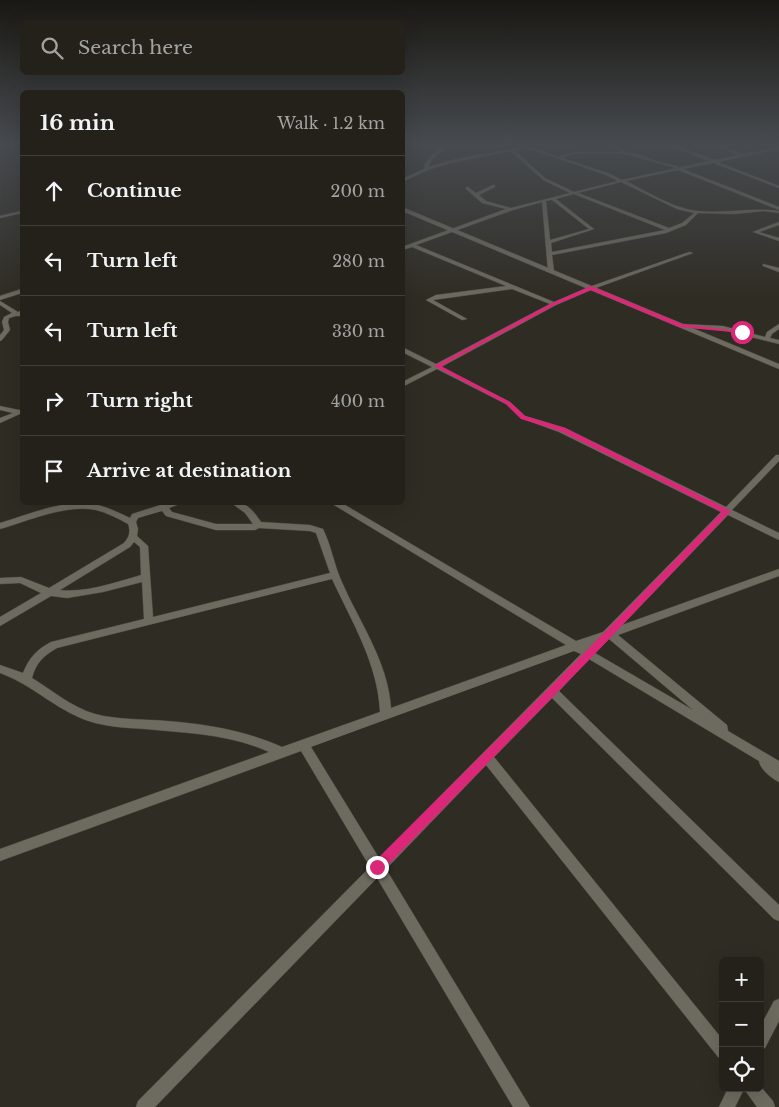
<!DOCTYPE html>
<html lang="en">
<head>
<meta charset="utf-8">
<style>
	:root { --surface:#23211a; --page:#2f2e27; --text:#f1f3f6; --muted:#a3a3a2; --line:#403e39 }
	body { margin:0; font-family:"Libre Baskerville",serif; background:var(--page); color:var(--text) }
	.controls { position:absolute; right:15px; bottom:15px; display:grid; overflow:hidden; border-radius:8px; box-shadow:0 5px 20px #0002 }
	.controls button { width:45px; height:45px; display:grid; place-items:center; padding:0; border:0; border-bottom:1px solid var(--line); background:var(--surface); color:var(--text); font:25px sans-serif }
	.stop { position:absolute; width:15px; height:15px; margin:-11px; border:4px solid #db2777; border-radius:50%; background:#fff }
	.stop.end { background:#db2777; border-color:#fff; box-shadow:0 1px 5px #0008 }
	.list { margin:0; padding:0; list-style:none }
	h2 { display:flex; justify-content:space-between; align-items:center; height:65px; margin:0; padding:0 20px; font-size:21px }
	h2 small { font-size:16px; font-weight:400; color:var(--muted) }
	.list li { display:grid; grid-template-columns:32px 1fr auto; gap:15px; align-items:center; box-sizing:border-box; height:70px; padding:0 20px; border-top:1px solid var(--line) }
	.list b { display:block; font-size:19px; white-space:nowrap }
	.list em { font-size:16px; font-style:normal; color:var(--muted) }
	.icon { flex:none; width:28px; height:28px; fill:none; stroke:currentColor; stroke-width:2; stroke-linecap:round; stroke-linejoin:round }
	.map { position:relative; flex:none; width:779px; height:1107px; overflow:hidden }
	.search { position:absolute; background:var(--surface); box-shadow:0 5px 20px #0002; left:20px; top:20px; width:385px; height:55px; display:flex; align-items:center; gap:12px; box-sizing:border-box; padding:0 18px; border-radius:8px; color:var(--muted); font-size:19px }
	.panel { position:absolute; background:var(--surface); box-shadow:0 5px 20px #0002; left:20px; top:90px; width:385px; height:415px; border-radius:8px }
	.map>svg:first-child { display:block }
</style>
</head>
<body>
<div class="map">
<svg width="779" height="1107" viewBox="0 0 779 1107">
	<rect width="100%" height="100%" fill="#2f2c23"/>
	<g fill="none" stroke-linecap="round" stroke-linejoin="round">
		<g stroke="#4a4840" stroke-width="1">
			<g id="minor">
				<path d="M445,144H449L432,159L428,167L460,158L518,148L519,150L515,151L545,178L574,192L618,181L606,175L516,144H521L559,157L573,152H621L612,144H616L626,152L641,155L662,163L678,166L677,168L709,161L666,144H671L714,160L739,155L712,144H717L743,154L779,147V149L718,162L779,186V188L713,163L683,169L779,207V210L678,170L626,181C648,192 672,208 697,211C725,214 752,207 779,211V213L764,211L734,214L698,213L686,225L666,233L552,255L554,271L551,273L548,271L542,202L513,210L416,245L554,302L589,287L689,252L693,253L593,289L556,305L441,367L510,402L525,416L565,428L726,507L776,455H779V461L732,510L779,533V540L728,515L622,625L779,569V576L618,635L727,725L728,731L779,761V782C771,778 760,769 759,761L589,659L559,691L779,905V921L774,919L552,698L494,757L723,1040V1059L718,1057L486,765L386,869L530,1107H513L377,878L155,1107H136L138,1101L370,867L301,751L0,861V849L269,752C230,734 186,733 145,729C128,728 111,727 95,723C60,714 34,685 0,673V665L23,673C29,658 36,650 51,642L144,619L142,582L103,592L67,598L51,596L0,626V617L41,593L20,583L0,584V578L21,577L49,588L124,543C129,537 131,532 128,524C118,518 107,513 96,510C66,504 28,521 0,529V523C27,515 62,500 90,504C104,505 117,512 130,518L132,514L170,502H185L169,508L172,512L216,524H253L245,513L230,502C247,502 252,509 261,522L310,525L323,529C331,545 334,564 341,580C359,622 388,661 391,708L566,645L329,502H340L576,641L603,632L721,512L559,432L521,418L506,404L437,369L402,387V382L432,367L402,352V347L436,364L550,304L512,289L433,300L467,319L462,320L426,300L436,295L506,286L412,247L402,250V247L506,209L482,203L466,189V187H468L476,193L493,185H495V187L479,195L486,201L511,208L570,193L543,180L511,151L450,163L428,170L402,182V179L424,169C426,156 437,153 445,144ZM573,154C591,154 611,152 628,155C645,158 660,165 677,168L622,180L608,173L562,158ZM621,182L677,209L694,213L682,223L669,228L578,193ZM574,194L665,230L552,252L551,243L594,229L556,199ZM552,200L589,229L550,240L546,201ZM162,511L166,516L216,530H255L259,528L310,531L316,533L330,573L153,617L148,546L137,536L138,529L136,522L138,518ZM134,542L140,547L141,575C117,582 86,593 60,590L130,547ZM332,579C352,622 378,664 380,712L282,747C246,731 207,724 167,721C143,719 118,720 95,714C71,707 52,690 32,678C36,663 43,656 57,648ZM609,639L693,710L595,653ZM574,651L581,654L379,858L311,747Z"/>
				<polygon points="22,211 22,213 0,218 0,216"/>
				<polygon points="779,222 779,225 759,232 779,238 779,241 753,232"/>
				<polygon points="763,264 779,268 779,272 763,266"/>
				<polygon points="22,289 22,293 0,300 0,296"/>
				<polygon points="0,301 18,312 22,310 21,316 16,316 9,318 8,322 10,330 2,340 0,341 0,335 4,330 2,322 4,317 12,313 0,305"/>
				<polygon points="681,324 723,326 765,337 767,332 779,324 779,329 772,334 770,338 779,340 779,344 723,330 679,327 678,326"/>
				<polygon points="0,406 19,410 22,409 22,413 0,423 0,418 13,413 0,410"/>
				<polygon points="779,999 779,1021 765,1048 760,1050 760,1027 774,1001"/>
				<polygon points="760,1086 773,1101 775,1107 757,1107 744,1089 735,1107 719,1107 728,1088 760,1088"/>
			</g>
		</g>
		<g stroke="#4a4840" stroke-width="1">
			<polygon id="tertiary" points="402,207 779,364 779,369 402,211"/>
		</g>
		<use href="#minor" fill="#6d6a5f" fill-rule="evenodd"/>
		<use href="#tertiary" fill="#6d6a5f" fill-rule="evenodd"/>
	</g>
	<linearGradient id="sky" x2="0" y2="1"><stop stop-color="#1a1813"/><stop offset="0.48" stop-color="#474b50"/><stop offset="1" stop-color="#474b50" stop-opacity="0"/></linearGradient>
	<rect width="779" height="299" fill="url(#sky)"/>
	<polygon fill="#db2777" points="591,286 682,324 745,332 742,333 679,327 591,290 555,305 441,366 510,402 525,416 565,428 731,511 592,657 382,871 377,873 373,871 371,867 373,863 585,652 722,512 560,431 521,419 506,404 434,366 552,303"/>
</svg>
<div class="controls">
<button>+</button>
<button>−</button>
<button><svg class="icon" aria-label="locate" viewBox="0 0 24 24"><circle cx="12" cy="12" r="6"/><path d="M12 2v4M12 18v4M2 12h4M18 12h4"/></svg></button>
</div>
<div class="stop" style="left:742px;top:332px"></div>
<div class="stop end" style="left:377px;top:867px"></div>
<div class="search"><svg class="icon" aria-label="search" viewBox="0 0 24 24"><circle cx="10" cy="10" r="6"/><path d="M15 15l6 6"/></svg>Search here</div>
<section class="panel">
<h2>16 min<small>Walk · 1.2 km</small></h2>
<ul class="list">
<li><svg class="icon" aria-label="ahead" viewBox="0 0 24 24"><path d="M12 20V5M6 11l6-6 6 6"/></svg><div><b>Continue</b></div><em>200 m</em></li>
<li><svg class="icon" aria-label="left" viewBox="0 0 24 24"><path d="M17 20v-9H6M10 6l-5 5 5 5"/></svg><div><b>Turn left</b></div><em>280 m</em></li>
<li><svg class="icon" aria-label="left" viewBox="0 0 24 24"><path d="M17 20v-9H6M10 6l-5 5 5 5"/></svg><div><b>Turn left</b></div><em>330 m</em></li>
<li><svg class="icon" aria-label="right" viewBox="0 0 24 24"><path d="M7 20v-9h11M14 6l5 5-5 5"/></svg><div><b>Turn right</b></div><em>400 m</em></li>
<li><svg class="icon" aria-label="arrive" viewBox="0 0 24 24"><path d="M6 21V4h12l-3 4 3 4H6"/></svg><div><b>Arrive at destination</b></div></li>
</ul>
</section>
</div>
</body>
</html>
